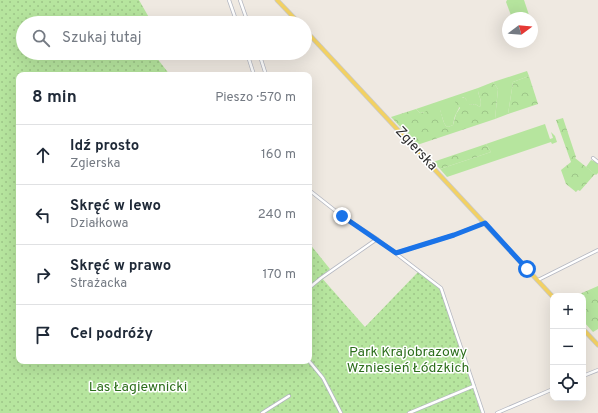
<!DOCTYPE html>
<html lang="pl">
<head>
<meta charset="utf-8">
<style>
	:root { --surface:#fff; --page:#f2f2f3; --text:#1f2937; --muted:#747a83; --line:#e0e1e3 }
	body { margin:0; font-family:Overpass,sans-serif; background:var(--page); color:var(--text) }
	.controls { position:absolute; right:12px; bottom:12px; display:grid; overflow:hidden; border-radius:8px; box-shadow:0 4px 16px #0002 }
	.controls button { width:36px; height:36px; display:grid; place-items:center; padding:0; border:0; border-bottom:1px solid var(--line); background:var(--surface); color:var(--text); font:20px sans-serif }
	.compass { position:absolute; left:502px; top:12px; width:36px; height:36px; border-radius:50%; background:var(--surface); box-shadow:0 4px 16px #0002; rotate:74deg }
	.stop { position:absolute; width:12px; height:12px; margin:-9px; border:3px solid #1a73e8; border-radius:50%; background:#fff }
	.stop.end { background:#1a73e8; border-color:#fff; box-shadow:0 1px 4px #0008 }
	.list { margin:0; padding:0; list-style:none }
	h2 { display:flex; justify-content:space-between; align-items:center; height:52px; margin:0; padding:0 16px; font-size:17px }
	h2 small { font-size:13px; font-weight:400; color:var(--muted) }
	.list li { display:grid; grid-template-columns:26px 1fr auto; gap:12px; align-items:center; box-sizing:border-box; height:60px; padding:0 16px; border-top:1px solid var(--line) }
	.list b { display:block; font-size:15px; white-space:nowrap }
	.list p { margin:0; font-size:13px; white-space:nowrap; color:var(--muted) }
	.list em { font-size:13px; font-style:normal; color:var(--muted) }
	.icon { flex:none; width:22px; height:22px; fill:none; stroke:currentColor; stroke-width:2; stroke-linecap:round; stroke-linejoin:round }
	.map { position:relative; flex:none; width:598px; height:413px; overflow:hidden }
	.search { position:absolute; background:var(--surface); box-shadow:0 4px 16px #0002; left:16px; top:16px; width:296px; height:44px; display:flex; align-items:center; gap:10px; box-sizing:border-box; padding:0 14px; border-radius:22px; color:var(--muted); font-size:15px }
	.panel { position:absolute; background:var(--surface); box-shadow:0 4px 16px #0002; left:16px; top:72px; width:296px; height:292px; border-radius:8px }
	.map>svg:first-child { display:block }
</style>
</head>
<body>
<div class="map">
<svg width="598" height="413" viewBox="0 0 598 413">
	<defs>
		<pattern id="forest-crowns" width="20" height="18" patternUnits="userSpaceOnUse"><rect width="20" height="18" fill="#b6e59e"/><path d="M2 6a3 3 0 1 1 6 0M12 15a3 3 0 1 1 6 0" fill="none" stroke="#9dc588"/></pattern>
		<pattern id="park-dots" width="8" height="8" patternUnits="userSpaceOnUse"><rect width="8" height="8" fill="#b6e59e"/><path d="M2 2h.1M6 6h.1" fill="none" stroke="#9dc588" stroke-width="1.8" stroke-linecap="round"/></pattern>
	</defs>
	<rect width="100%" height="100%" fill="#efe9e1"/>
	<g fill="#b6e59e">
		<polygon points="507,0 524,0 530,18 512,18 506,2"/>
		<polygon points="527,71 529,76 513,82 508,114 495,119 498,89 493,82"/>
		<path d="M478,88C477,95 483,99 480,107L475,104L470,105L467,103L466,99L463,97L456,102C461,107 459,108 456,114C454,117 454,121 453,125L448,127L446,126L444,123L440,110L420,113L416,109Z"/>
		<polygon points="545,124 550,139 553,138 551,132 555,136 557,142 552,144 551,142 447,177 440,169 491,152 486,144"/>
		<polygon points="591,160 598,163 598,173 596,175 586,167"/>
	</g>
	<g fill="url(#forest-crowns)">
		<polygon points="529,76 538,104 508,114 513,82"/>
		<path d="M493,82L498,89L495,119L417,145L391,117L416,109L420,113C427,113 430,106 437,106C443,111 441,120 446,126L448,127L453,125L456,114L460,108L455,102V99L460,97L465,98L470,105L475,104L480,107C483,99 477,95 478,88Z"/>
		<polygon points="563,118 576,157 575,158 595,174 580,191 578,190 576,192 566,184 561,170 571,162 556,120"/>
		<polygon points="486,144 491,152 440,169 433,162"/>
		<polygon points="598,286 598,329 593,332 583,321 583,296 575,296"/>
	</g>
	<polygon fill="url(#park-dots)" points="0,0 139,0 151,21 149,23 23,23 23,53 153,53 170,75 19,75 19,361 309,361 309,243 330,269 321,277 365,327 418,272 441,289 481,413 0,413"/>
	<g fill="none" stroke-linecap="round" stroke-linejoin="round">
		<g stroke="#b4b7c1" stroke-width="4">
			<g id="minor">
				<polyline points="229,0 237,23"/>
				<polyline points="240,0 248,23"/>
				<polyline points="247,53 254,75"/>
				<polyline points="259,53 266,75"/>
				<polyline points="593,158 598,162"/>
				<polyline points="309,190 342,216 377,239 441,288 483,413"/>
				<polyline points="396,253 454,235 484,223"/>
				<polyline points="538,280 598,250"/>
				<polyline points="309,288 321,278 377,239"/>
				<polyline points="309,361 323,378 341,413"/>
				<polyline points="583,376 598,370"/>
				<polyline points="262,413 289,396"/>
				<polyline points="409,413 474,386"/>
				<polyline points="497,413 553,389"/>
			</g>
		</g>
		<g stroke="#c9c9c9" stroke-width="5">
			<g id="major">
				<polyline points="277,0 299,23"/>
				<polyline points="305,30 553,297"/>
				<polyline points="583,329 598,345"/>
			</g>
		</g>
		<use href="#minor" stroke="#fff" stroke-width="2.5"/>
		<use href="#major" stroke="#f2d163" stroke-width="3.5"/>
	</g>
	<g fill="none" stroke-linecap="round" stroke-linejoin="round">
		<polyline stroke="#1a73e8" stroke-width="5" points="342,216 396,253 454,235 485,223 527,269"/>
	</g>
	<g text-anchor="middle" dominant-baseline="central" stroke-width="3" stroke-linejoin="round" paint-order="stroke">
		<g font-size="14" fill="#2e2e2e" stroke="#fff">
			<text transform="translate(416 149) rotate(47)">Zgierska</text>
		</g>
		<g font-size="14" fill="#2c6e1b" stroke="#fff">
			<text x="408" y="352">Park Krajobrazowy<tspan x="408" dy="16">Wzniesień Łódzkich</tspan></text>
			<text x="138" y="387">Las Łagiewnicki</text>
		</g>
	</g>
</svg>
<div class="controls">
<button>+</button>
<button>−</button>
<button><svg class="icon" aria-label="locate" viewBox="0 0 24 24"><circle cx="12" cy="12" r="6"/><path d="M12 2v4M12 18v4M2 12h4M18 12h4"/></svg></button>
</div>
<svg class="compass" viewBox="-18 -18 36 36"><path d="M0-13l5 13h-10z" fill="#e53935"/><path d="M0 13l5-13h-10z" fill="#747a83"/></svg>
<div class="stop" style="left:527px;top:269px"></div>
<div class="stop end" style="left:342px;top:216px"></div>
<div class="search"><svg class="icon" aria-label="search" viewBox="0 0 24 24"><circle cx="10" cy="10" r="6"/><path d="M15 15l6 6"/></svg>Szukaj tutaj</div>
<section class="panel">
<h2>8 min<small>Pieszo · 570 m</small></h2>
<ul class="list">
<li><svg class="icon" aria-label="ahead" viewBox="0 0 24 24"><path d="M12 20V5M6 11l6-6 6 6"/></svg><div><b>Idź prosto</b><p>Zgierska</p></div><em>160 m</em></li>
<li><svg class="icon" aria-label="left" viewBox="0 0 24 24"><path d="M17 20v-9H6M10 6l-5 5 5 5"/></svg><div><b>Skręć w lewo</b><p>Działkowa</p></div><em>240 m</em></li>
<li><svg class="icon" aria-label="right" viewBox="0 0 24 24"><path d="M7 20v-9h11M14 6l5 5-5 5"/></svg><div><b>Skręć w prawo</b><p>Strażacka</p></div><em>170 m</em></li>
<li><svg class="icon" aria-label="arrive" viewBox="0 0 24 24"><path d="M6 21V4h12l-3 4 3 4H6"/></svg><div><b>Cel podróży</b></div></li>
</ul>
</section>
</div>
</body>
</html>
